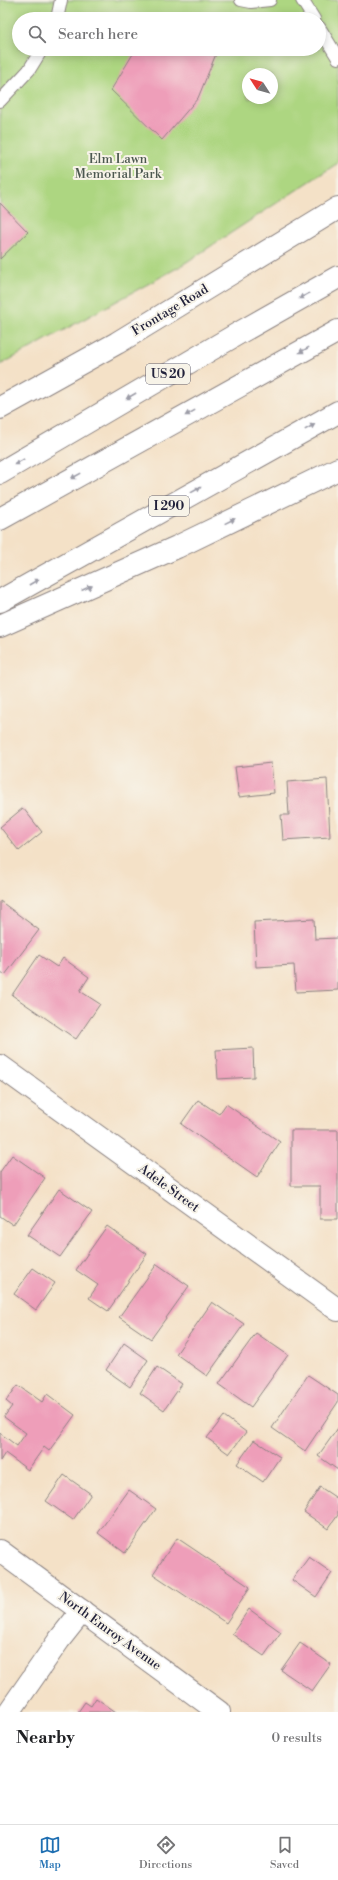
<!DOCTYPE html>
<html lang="en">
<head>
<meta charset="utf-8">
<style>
	:root { --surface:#fff; --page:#f6f6f6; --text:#202124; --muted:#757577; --line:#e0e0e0; --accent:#1f6fb2 }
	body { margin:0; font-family:"Libre Bodoni",serif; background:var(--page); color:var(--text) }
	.compass { position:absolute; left:242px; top:68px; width:36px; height:36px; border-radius:50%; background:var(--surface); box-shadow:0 2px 10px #0003; rotate:306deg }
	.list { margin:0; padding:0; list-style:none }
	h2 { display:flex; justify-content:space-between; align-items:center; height:52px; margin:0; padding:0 16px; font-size:17px }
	h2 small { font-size:13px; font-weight:400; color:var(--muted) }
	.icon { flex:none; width:22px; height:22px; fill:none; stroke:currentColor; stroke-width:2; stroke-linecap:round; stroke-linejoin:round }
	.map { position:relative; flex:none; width:338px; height:1712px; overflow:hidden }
	.search { position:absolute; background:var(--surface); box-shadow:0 2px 10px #0003; left:12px; right:12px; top:12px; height:44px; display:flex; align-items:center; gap:10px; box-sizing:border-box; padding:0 14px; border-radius:22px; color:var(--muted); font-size:15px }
	.sheet { height:112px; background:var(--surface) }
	nav { display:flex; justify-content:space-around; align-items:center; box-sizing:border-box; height:56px; border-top:1px solid var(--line); background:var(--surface); font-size:11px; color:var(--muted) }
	nav a { display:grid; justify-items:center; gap:2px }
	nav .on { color:var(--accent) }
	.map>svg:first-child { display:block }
</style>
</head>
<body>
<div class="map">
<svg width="338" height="1712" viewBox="0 0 338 1712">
	<rect width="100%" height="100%" fill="#f7f3e8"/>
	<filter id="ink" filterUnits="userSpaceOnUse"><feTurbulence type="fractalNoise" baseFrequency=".025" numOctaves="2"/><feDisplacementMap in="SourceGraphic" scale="8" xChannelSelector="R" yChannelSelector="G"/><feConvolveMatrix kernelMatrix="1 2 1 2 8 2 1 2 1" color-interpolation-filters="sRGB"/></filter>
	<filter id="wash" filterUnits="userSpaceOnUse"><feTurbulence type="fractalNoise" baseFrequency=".012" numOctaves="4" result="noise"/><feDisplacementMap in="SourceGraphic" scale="16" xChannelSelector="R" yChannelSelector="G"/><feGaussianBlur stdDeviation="0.9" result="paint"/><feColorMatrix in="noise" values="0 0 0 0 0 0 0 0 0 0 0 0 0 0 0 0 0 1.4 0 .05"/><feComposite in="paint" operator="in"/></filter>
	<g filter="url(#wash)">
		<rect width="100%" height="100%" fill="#f4e1c7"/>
		<path fill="#add681" stroke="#687c5e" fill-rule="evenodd" d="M0,0H338V163L179,267L0,365ZM19,19H319V49H19ZM248,74H272V98H248Z"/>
		<g id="blocks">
			<g fill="#ee9eb9">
				<polygon points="136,49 203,49 216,54 198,98 162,140 111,90"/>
				<polygon points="0,203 28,232 0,259"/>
				<polygon points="271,763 274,793 239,797 235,767"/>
				<polygon points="327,779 330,837 283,840 281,815 289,815 287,782"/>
				<polygon points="23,808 42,832 19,851 0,827"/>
				<polygon points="0,901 39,930 5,975 0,971"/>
				<polygon points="314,919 315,939 338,938 338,990 296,992 294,965 256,967 254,922"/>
				<polygon points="39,955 57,967 63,958 89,977 80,991 100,1004 76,1039 12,995"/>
				<polygon points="253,1048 254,1077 218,1079 216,1050"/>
				<polygon points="198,1100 219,1114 226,1104 280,1142 257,1177 181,1124"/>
				<polygon points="291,1130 338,1130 338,1219 320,1219 320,1186 291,1186"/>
				<polygon points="12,1155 45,1178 13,1225 0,1216 0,1172"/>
				<polygon points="59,1189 92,1212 60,1257 27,1235"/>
				<polygon points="107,1226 147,1254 108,1311 89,1298 98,1285 76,1270"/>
				<polygon points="157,1264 189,1286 151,1339 119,1317"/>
				<polygon points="33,1268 55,1283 36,1310 14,1294"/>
				<polygon points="212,1302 244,1324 207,1376 176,1354"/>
				<polygon points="256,1333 288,1355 251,1407 219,1384"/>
				<polygon points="124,1343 148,1360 130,1387 106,1370"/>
				<polygon points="157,1367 182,1384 164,1410 140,1393"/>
				<polygon points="308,1375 338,1395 338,1402 305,1451 272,1428"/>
				<polygon points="18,1385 42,1402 47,1394 75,1415 49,1451 44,1447 28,1470 5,1453 0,1461 0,1433 17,1446 26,1433 4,1417 12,1406 6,1401"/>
				<polygon points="224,1416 246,1432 229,1454 207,1438"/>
				<polygon points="338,1428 338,1470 318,1456"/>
				<polygon points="254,1440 280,1457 263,1482 237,1464"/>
				<polygon points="64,1475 91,1494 73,1520 46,1501"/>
				<polygon points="320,1487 338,1499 338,1515 328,1529 304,1512"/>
				<polygon points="129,1490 156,1509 125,1553 98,1533"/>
				<polygon points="177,1538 250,1587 226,1623 153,1574"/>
				<polygon points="309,1557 332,1573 316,1597 292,1580"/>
				<polygon points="249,1609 281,1632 264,1656 232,1634"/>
				<polygon points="300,1643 331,1664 312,1691 281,1670"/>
				<polygon points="96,1698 116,1712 78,1712 85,1702 91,1706"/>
			</g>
		</g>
	</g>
	<g filter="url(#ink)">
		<use href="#blocks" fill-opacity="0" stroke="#8b8281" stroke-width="1"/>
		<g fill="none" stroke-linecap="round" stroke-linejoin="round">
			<g stroke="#8b8281" stroke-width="14">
				<g id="lane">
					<polyline points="241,0 251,2 270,0"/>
					<polyline points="302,0 314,19"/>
					<polyline points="57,19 61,0"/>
					<polyline points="319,27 338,58"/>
					<polyline points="0,101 29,70 42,49"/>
				</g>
			</g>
			<g stroke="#8b8281" stroke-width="24">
				<g id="street">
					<polyline points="0,1066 338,1310"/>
					<polyline points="9,1712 59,1640 82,1611"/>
				</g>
			</g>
			<g stroke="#8b8281" stroke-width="24">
				<g id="secondary">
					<polyline points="0,408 117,343 338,208"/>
					<polyline points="0,1551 219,1712"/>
				</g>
			</g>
			<g stroke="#8b8281" stroke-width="24">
				<g id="highway">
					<polyline points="0,473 239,333 338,277"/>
					<polyline points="0,519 338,331"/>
					<polyline points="0,601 338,412"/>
					<polyline points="0,626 177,547 338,469"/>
				</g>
			</g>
			<use href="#lane" stroke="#fff" stroke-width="12"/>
			<use href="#street" stroke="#fff" stroke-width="22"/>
			<use href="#secondary" stroke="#fff" stroke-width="22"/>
			<use href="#highway" stroke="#fff" stroke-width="22"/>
		</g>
		<defs><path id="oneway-solid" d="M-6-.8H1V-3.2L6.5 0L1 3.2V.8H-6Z"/></defs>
		<g fill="#9c9ca7">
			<use href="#oneway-solid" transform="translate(304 296) rotate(151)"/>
			<use href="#oneway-solid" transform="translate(304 350) rotate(151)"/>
			<use href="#oneway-solid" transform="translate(131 396) rotate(150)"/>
			<use href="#oneway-solid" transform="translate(190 413) rotate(151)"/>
			<use href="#oneway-solid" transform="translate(310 427) rotate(-29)"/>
			<use href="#oneway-solid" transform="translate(19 462) rotate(150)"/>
			<use href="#oneway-solid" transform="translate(76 476) rotate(151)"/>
			<use href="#oneway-solid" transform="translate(196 490) rotate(-29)"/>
			<use href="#oneway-solid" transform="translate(230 521) rotate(-26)"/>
			<use href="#oneway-solid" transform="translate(34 582) rotate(-30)"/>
			<use href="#oneway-solid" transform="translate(87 588) rotate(-24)"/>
		</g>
	</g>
	<g text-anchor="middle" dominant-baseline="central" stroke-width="4" stroke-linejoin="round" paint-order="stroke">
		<g fill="#f7f3e8" stroke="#62616f" stroke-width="1">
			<rect x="146" y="364" width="44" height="20" rx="3"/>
			<rect x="149" y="496" width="40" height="20" rx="3"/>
		</g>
		<g font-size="12" font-weight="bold" fill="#22223b">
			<text x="168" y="374">US 20</text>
			<text x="169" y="506">I 290</text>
		</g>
		<g font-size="13" fill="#4c5850" stroke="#f7f3e8">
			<text x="118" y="159">Elm Lawn<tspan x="118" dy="15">Memorial Park</tspan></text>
		</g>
		<g font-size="13" fill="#22223b" stroke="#f7f3e8">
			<text transform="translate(170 310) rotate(-31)">Frontage Road</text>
			<text transform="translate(169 1188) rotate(36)">Adele Street</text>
			<text transform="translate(110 1631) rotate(36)">North Emroy Avenue</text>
		</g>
	</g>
</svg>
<svg class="compass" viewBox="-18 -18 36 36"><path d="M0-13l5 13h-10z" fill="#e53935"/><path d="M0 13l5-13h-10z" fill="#757577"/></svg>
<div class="search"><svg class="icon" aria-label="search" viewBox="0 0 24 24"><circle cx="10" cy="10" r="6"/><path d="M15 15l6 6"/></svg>Search here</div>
</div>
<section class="sheet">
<h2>Nearby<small>0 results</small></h2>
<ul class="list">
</ul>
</section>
<nav>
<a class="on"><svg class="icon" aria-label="map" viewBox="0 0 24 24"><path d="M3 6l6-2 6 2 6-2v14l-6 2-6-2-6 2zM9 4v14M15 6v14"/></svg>Map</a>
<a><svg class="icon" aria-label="directions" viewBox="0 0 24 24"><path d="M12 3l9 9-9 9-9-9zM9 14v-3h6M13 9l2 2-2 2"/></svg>Directions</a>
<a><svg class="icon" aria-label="saved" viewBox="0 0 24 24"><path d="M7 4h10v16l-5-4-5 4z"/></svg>Saved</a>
</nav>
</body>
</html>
